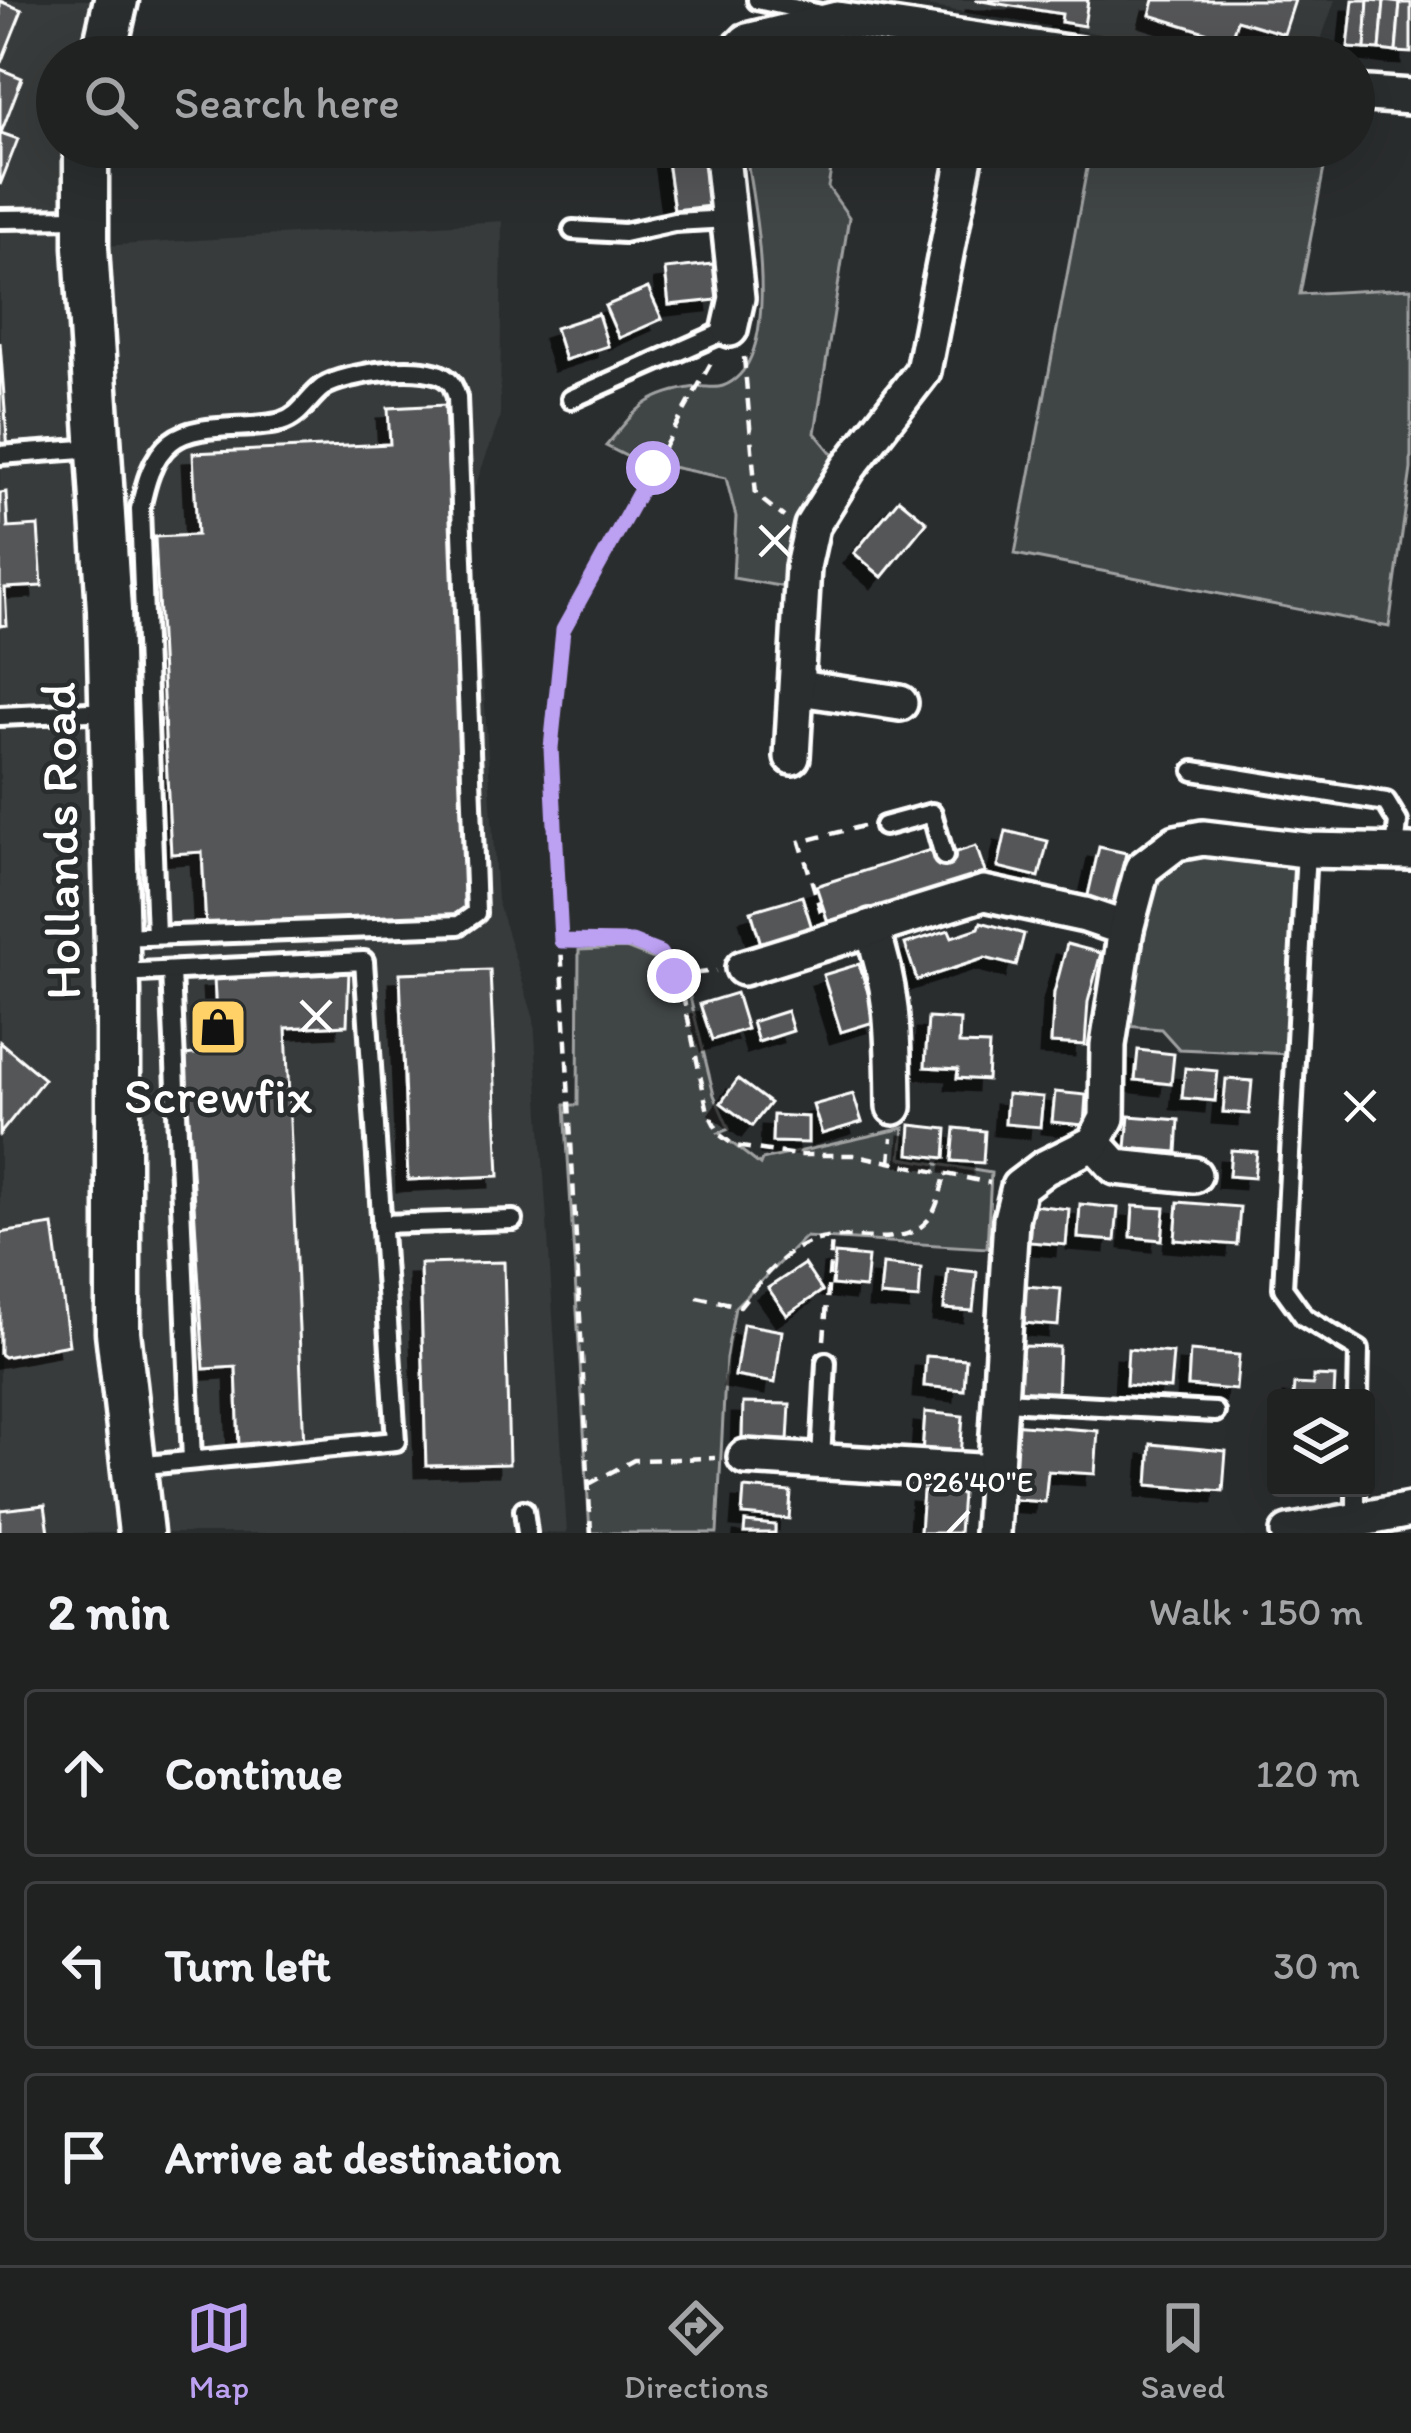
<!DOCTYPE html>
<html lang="en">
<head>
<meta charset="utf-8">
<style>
	:root { --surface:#202222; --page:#2d2f2f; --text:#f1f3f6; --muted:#a2a4a5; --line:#3d3f40; --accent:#bca0f2 }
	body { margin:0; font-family:Itim,sans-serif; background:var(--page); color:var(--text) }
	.controls { position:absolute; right:36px; bottom:36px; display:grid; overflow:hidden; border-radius:12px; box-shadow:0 12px 48px #0002 }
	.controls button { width:108px; height:108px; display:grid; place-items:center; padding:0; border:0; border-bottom:3px solid var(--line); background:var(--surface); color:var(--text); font:60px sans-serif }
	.stop { position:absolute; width:36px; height:36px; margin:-27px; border:9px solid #bca0f2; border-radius:50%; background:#fff }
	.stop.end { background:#bca0f2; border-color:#fff; box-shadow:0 3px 12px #0008 }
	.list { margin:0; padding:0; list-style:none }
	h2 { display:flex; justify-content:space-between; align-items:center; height:156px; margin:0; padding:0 48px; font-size:51px }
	h2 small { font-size:39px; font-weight:400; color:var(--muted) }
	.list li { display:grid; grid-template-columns:78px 1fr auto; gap:36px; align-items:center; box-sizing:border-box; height:168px; margin:0 24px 24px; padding:0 24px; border:3px solid var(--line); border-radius:12px }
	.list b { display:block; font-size:45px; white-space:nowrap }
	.list em { font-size:39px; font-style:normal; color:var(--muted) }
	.icon { flex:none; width:66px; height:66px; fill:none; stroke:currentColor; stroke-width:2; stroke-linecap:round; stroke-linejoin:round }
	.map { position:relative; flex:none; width:1411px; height:1533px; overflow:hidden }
	.search { position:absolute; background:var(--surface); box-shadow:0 12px 48px #0002; left:36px; right:36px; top:36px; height:132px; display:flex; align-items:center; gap:30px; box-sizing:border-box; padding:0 42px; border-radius:66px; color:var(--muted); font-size:45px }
	.sheet { height:732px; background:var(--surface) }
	nav { display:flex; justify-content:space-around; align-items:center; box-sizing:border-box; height:168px; border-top:3px solid var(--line); background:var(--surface); font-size:33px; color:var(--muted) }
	nav a { display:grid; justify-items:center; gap:6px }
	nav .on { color:var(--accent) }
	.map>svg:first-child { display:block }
</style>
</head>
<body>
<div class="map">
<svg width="1411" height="1533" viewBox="0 0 1411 1533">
	<defs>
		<filter id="shadow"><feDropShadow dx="-11" dy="11" stdDeviation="0" flood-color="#0009"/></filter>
	</defs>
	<rect width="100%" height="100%" fill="#2a2d2e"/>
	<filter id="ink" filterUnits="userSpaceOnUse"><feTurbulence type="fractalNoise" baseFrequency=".00833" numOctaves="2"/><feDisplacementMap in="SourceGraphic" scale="24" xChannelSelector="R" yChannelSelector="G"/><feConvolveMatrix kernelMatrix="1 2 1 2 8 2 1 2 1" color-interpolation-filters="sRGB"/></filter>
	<g filter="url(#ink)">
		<g fill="#373a3b">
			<polygon points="0,0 116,0 103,57 57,57 57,147 86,147 86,247 502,221 500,418 472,495 497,900 534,1019 567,1533 0,1533"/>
			<polygon points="889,0 1335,0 1315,57 1245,57"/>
		</g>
		<g fill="#414445" stroke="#a0a2a2" stroke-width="3">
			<path d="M745,147H835L828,187L849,217L815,433L840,463L791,588L733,578L736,517L726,478L632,459L606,446C637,409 645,394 696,387C705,386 715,389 723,386C788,362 752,199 745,147Z"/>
			<polygon points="1091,147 1328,147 1300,294 1411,288 1411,469 1389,627 1015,554"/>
			<polygon points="1207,856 1296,867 1289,1054 1179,1049 1161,1029 1125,1026 1152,886 1182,860"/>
			<polygon points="626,948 659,961 688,989 714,1095 729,1129 719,1133 760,1165 762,1160 904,1128 901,1158 991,1173 987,1248 805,1237 735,1307 726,1358 717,1533 590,1533 565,1105 578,1105 579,950"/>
		</g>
		<g fill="#555758" stroke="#fff" stroke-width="3" filter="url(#shadow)">
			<polygon points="975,0 1088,0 1084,26 1061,22 1062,14"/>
			<polygon points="1154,0 1295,0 1284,34 1237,20 1231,40 1150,15"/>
			<polygon points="1353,0 1368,0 1365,49 1348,48"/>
			<polygon points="1368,0 1384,1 1380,50 1365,49"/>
			<polygon points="0,1 22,10 0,65"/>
			<polygon points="1384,1 1400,3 1396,52 1380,50"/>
			<polygon points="1400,3 1411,3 1411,53 1396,52"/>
			<polygon points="0,69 22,78 1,133 18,139 0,185"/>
			<polygon points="665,147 702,147 710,206 674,210"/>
			<polygon points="713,264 717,300 669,305 665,269"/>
			<polygon points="648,288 662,319 619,338 605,306"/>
			<polygon points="598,314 608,346 565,360 555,328"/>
			<polygon points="0,342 8,451 0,451"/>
			<polygon points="445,405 470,916 206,928 202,852 171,854 155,537 197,535 193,453 390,444 388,408"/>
			<polygon points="6,492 8,528 38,526 42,586 5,588 7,625 0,626 0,493"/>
			<polygon points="899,499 927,522 882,577 854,553"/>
			<polygon points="1006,831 1048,841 1039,877 998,867"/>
			<polygon points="976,846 986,875 829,925 816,886 930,850 934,859"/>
			<polygon points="1099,847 1126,853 1113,911 1086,904"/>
			<polygon points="802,896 812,928 761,944 751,911"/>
			<polygon points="981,922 1024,934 1016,966 985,958 917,980 905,944 949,930 952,937 979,928"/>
			<polygon points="1067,944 1101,953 1088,1002 1085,1045 1051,1043 1054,993"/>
			<polygon points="859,964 877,1021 841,1032 823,975"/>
			<polygon points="349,970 347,1025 286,1028 304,1446 239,1447 236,1367 204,1369 185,1055 218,1051 214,978"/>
			<polygon points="490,970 499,1176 408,1180 400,973"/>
			<polygon points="736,993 747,1029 712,1040 700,1004"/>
			<polygon points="787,1011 793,1031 758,1042 752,1022"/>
			<polygon points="928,1018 960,1020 959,1044 989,1045 987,1080 957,1078 958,1069 925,1067"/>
			<polygon points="0,1042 44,1079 0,1134"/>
			<polygon points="1138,1050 1174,1054 1171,1084 1135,1080"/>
			<polygon points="1185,1068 1218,1071 1215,1101 1182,1098"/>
			<polygon points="738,1079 770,1103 752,1126 721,1103"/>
			<polygon points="1226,1079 1252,1081 1249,1114 1223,1112"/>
			<polygon points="1055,1092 1086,1095 1084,1125 1052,1122"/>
			<polygon points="853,1094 862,1122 822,1134 813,1105"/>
			<polygon points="1007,1094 1043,1097 1040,1127 1005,1124"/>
			<polygon points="773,1115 808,1117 808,1143 772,1142"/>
			<polygon points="1129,1116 1179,1120 1177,1152 1126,1148"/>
			<polygon points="911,1125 947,1129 945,1158 909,1154"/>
			<polygon points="955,1128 985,1131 983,1163 952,1161"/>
			<polygon points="1231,1150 1257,1152 1254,1178 1229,1176"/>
			<polygon points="1178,1202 1240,1207 1237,1245 1175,1240"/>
			<polygon points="1080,1204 1118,1208 1115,1241 1078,1238"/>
			<polygon points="1032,1205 1069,1209 1066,1245 1029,1242"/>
			<polygon points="1133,1206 1165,1208 1162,1240 1131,1237"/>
			<polygon points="53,1225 69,1345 4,1357 0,1354 0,1233"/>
			<polygon points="835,1254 868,1257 865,1288 832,1285"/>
			<polygon points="504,1262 509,1464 426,1466 420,1264"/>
			<polygon points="804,1264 822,1291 787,1315 768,1288"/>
			<polygon points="883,1264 921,1268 919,1299 880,1296"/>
			<polygon points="948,1269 977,1272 973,1311 944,1309"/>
			<polygon points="1026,1286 1061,1289 1058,1326 1023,1323"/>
			<polygon points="743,1324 782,1331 775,1383 735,1376"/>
			<polygon points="1021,1346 1059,1347 1057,1396 1019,1394"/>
			<polygon points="1128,1349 1173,1353 1170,1389 1126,1385"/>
			<polygon points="1190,1351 1239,1355 1236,1390 1188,1386"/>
			<polygon points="926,1356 966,1359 964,1390 924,1386"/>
			<polygon points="1313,1376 1335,1377 1334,1398 1293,1398 1294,1384 1313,1385"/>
			<polygon points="743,1403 790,1404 788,1441 742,1439"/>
			<polygon points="925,1412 963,1416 960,1457 922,1454"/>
			<polygon points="1010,1424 1098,1431 1095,1474 1048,1471 1045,1502 1004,1499"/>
			<polygon points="1151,1444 1226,1451 1223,1491 1148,1485"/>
			<polygon points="744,1488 791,1492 789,1519 742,1515"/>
			<polygon points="923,1491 962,1494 959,1533 920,1533"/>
			<polygon points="45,1505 49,1533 0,1533 0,1510"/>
			<polygon points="745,1522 775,1525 775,1533 744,1533"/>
		</g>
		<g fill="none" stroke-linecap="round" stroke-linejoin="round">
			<g stroke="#fff" stroke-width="26">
				<g id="service">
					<polyline points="757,0 821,14"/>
					<polyline points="0,219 83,218"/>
					<polyline points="573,230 624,233 674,222 729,219"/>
					<polyline points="571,399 730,329"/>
					<polyline points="0,455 96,448"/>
					<polyline points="0,716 111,711"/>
					<polyline points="1194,771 1386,802 1398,822 1395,851"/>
					<polyline points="884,826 932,813 944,856"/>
					<polyline points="1306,850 1283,1288 1304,1317 1359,1350 1358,1398"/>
					<path d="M118,937L459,925L476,913L457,397C455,392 454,385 449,381C430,360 344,373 323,387C308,398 300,417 281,422C248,431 197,421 171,442C151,458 145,486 140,509L156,935"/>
					<polyline points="171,971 192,1460"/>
					<polyline points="119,973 364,961 396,1441 135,1466"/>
					<polyline points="381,1224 513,1220"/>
					<polyline points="1002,1401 1215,1412"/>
					<polyline points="821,1460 826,1362"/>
					<polyline points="524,1510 527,1533"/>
					<polyline points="1356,1519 1356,1488"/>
				</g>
			</g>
			<g stroke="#fff" stroke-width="42">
				<g id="minor">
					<polyline points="731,57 747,41 837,19 1094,57"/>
					<polyline points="1354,93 1411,97"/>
					<polyline points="721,147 737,298 730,329"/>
					<polyline points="799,688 900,703"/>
					<polyline points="792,757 803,567 812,526 848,468 923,371 967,147"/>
					<path d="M871,927C894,990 893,1041 894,1107"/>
					<polyline points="743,968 984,893 1085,915 1126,929"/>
					<polyline points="1094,1143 1116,1167 1194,1175"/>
					<polyline points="745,1457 995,1472"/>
					<polyline points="992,1533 1011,1219 1019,1187 1044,1168 1094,1143 1107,1118 1108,1045 1126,929 1142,869 1176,843 1203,838 1306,850 1411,852"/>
					<polyline points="1288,1533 1411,1510"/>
				</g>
			</g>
			<g stroke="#fff" stroke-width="51">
				<g id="tertiary">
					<polyline points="103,57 116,0"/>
					<polyline points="86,147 86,247 109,610 118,991 118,1332 141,1533"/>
				</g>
			</g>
			<g stroke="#fff" stroke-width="4.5" stroke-dasharray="12 9" stroke-linecap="butt">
				<polyline points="744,357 756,495 784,517"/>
				<polyline points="821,912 800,842 863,826"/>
				<polyline points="562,941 632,942 660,953 684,1000 708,1112 720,1135 735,1146 796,1155 856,1155 990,1183"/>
				<polyline points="674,976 716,971"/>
				<polyline points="890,1163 892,1138"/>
				<path d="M697,1297L740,1306C761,1280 783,1249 818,1240C852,1230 901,1251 928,1220C937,1210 941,1190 945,1176"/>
				<polyline points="824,1340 832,1238"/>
				<polyline points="589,1484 634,1460 715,1458"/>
				<polyline points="591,1533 551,748 563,630 712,361"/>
			</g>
			<use href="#service" stroke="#2a2d2e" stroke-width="16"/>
			<use href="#minor" stroke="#2a2d2e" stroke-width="33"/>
			<use href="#tertiary" stroke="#2a2d2e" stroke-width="42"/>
		</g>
	</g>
	<g fill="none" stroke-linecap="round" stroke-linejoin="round" filter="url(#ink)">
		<polyline stroke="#bca0f2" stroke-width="15" points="653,468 563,630 551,748 561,941 632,942 660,953 674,976"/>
	</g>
	<path fill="none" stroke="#fff" stroke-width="4.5" d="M760,526L790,556M760,556L789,526M301,1001L331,1031M302,1031L331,1001M1345,1092L1375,1121M1346,1121L1375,1091M948,1533L969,1511"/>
	<defs>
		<g id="shop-square" transform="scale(3)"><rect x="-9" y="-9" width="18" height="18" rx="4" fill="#ffd166" stroke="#2a2d2e"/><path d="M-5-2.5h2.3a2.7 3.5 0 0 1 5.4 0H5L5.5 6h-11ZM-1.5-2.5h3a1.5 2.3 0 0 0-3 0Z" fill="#111"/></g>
	</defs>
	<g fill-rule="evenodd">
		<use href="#shop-square" x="218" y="1027"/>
	</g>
	<g text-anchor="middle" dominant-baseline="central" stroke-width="9" stroke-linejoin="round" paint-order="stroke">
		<g font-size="51" fill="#fff" stroke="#2a2d2e">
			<text transform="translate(60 841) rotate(-91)">Hollands Road</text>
		</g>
		<g font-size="51" fill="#fff" stroke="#2a2d2e">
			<text x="218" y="1095">Screwfix</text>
		</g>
	</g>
	<g font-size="30" text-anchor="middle" fill="#fff" stroke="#2a2d2e" stroke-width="9" stroke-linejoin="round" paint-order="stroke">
		<text x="969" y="1492">0°26'40"E</text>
	</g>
</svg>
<div class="controls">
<button><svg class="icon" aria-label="layers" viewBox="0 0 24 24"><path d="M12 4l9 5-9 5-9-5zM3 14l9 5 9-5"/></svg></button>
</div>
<div class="stop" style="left:653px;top:468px"></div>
<div class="stop end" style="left:674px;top:976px"></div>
<div class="search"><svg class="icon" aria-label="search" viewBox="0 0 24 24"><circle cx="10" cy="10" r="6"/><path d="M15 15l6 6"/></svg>Search here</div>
</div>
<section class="sheet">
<h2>2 min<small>Walk · 150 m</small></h2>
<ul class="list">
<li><svg class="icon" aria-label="ahead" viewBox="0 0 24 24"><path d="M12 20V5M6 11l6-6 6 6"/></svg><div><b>Continue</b></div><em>120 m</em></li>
<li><svg class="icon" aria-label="left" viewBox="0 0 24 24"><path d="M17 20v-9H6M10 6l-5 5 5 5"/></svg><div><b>Turn left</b></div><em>30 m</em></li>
<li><svg class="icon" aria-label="arrive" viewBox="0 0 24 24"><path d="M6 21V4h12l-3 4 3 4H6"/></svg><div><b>Arrive at destination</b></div></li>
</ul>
</section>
<nav>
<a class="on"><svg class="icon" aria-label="map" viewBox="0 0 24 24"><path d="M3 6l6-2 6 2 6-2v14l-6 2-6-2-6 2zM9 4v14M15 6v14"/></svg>Map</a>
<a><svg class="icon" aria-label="directions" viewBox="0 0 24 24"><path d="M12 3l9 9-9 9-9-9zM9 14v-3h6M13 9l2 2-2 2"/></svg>Directions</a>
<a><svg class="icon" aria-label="saved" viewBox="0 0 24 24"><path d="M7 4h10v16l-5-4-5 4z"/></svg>Saved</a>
</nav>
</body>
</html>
